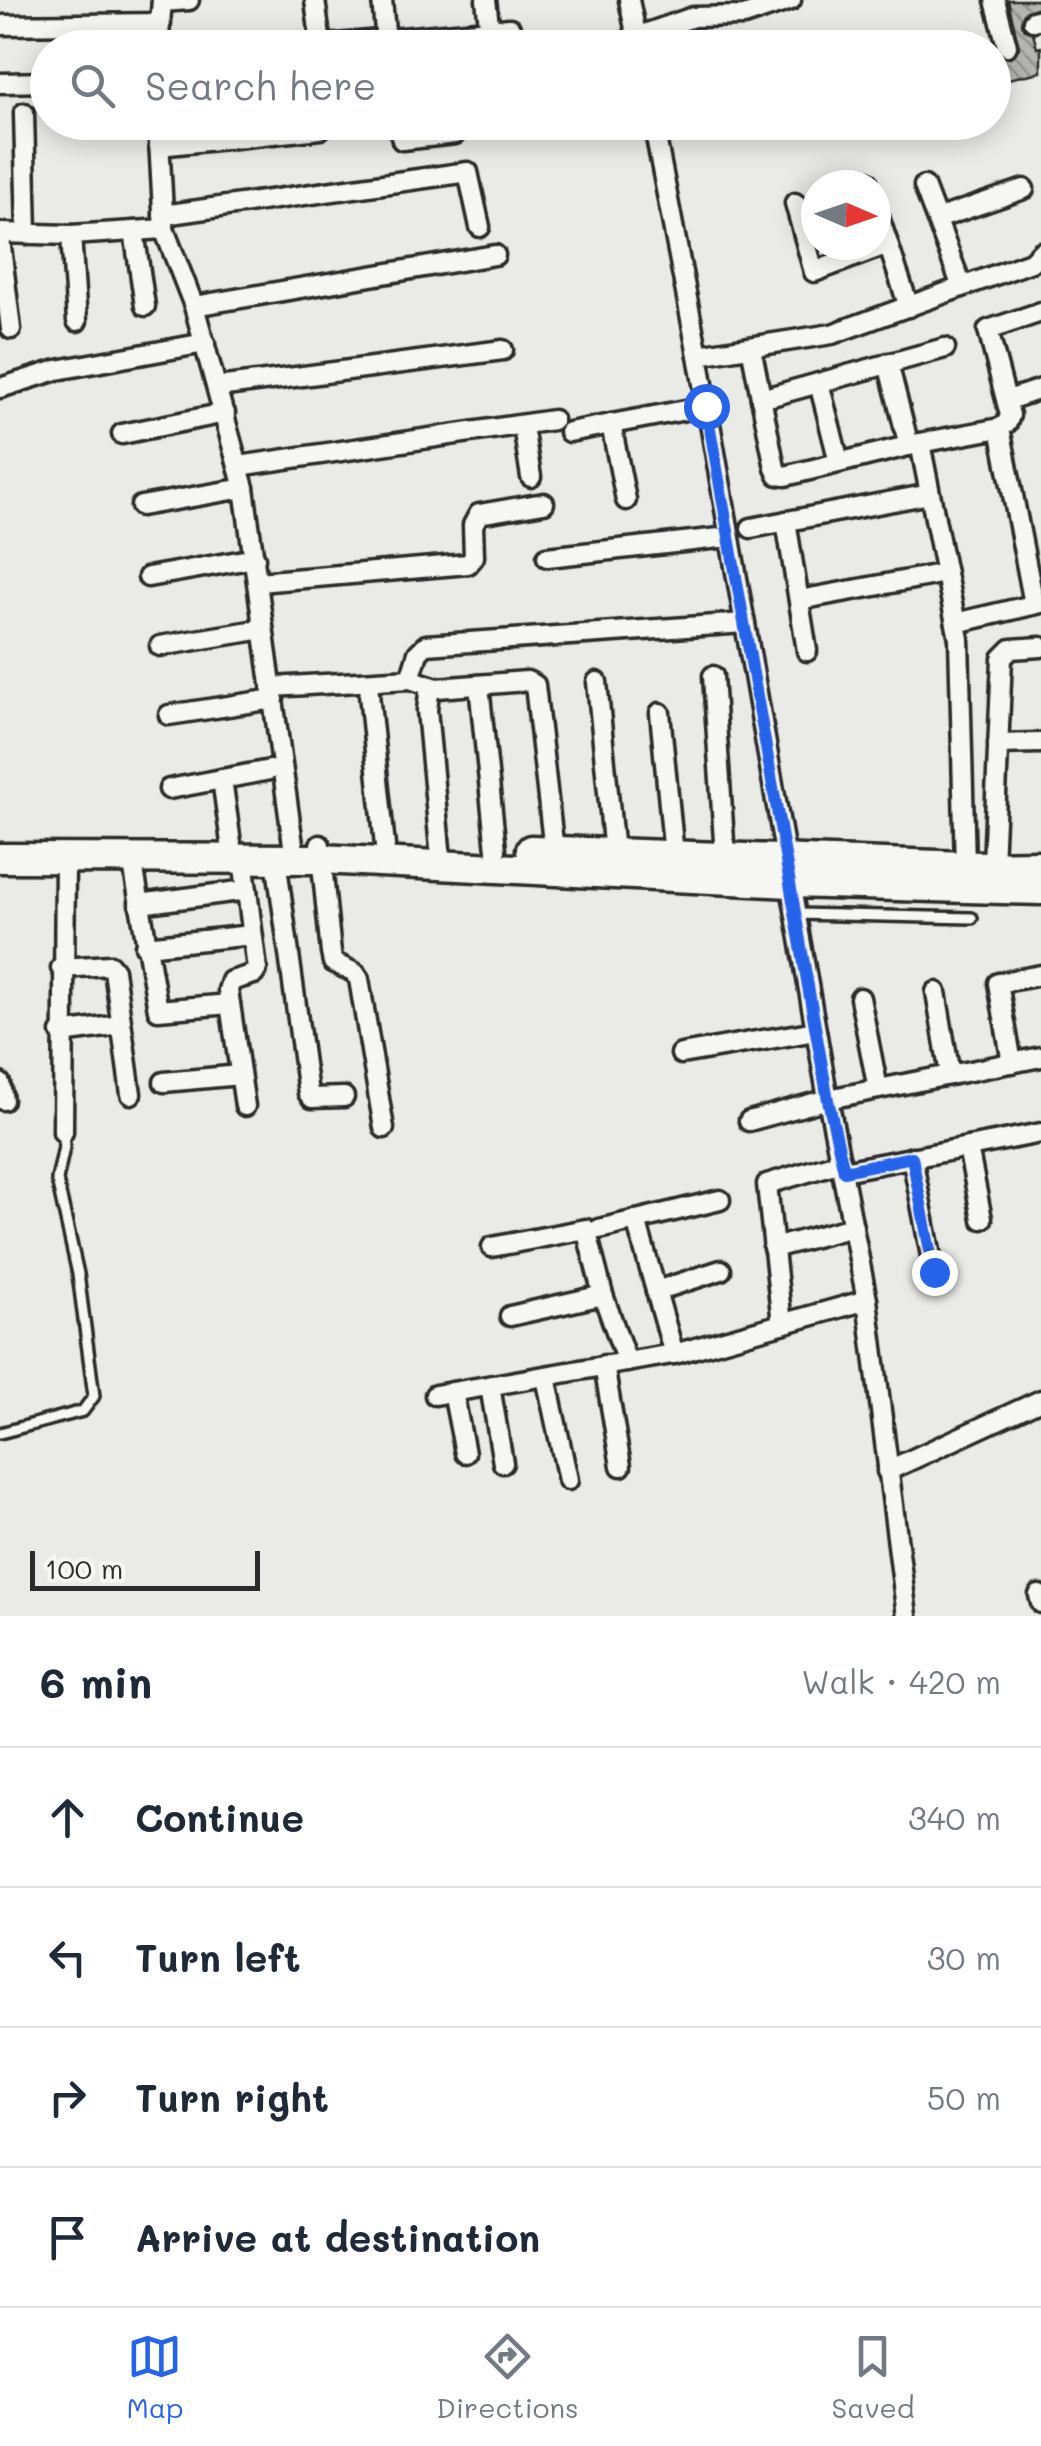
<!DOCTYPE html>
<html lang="en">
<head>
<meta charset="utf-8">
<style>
	:root { --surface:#fff; --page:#f2f2f3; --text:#1f2937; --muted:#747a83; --line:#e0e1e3; --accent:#2563eb }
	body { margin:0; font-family:Mali,sans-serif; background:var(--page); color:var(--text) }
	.compass { position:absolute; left:801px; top:170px; width:90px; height:90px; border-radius:50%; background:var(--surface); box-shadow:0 5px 25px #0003; rotate:92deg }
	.scale { position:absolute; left:30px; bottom:25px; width:230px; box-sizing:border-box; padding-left:10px; border:5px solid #2b2b2b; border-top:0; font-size:28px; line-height:35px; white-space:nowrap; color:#2b2b2b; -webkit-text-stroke:8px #f6f6f2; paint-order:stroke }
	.stop { position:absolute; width:30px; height:30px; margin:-22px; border:8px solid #2563eb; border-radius:50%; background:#fff }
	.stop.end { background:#2563eb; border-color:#fff; box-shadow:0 2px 10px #0008 }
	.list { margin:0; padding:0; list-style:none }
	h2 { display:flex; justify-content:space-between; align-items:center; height:130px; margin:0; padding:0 40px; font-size:42px }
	h2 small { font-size:32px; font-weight:400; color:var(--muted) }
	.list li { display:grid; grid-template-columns:65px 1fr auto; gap:30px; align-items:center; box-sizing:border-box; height:140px; padding:0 40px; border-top:2px solid var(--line) }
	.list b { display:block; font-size:38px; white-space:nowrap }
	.list em { font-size:32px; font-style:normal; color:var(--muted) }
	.icon { flex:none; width:55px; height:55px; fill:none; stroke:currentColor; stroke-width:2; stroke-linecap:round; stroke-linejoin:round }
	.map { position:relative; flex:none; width:1041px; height:1616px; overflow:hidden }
	.search { position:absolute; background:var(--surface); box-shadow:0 5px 25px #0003; left:30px; right:30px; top:30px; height:110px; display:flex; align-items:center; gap:25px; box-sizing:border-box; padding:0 35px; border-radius:55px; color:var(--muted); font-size:38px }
	.sheet { height:690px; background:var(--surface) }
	nav { display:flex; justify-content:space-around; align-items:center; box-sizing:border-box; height:140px; border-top:2px solid var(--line); background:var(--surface); font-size:28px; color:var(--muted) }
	nav a { display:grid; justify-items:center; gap:5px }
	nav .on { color:var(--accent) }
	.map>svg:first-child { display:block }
</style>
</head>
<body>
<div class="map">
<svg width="1041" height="1616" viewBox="0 0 1041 1616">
	<defs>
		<pattern id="building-back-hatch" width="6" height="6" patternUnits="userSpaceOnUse" patternTransform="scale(2.5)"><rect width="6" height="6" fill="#b4b4b1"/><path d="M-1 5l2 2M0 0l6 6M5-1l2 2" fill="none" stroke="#939390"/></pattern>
	</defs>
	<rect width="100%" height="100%" fill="#eaeae6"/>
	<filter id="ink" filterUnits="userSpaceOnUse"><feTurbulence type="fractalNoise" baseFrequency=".01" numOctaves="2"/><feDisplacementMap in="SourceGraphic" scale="20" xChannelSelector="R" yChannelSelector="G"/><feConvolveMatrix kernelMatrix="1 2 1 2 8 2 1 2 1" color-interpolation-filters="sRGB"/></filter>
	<g filter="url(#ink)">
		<polygon fill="url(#building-back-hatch)" stroke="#2b2b2b" stroke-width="2.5" points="1008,0 1041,0 1041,6 1024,13 1021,23 1025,30 1033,33 1037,48 1041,47 1041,72 1003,80 997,54 1009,58 1019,48"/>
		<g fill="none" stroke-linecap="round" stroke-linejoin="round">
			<g stroke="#2b2b2b" stroke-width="16">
				<g id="service">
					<polyline points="796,914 972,918"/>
					<polyline points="0,1433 83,1411 94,1396 78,1274 57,1180 64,1147 63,1133"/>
				</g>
			</g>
			<g stroke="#2b2b2b" stroke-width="25">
				<g id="minor">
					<polyline points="315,0 321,45"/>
					<polyline points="382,0 386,41"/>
					<polyline points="486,0 492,48"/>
					<polyline points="629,0 639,48"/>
					<polyline points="995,0 1007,46"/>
					<polyline points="162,2 189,0"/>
					<polyline points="1033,21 1041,19"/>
					<polyline points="0,25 161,23"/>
					<polyline points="636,37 693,17 744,16 791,0"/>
					<polyline points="158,48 162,0"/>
					<polyline points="293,48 510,28"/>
					<polyline points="0,83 48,82"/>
					<polyline points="24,113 27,234"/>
					<polyline points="158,122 164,229 194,306 244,488 295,859"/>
					<polyline points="398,122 402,140 455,134"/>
					<polyline points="653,122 698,355 828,1099 867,1300 907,1616"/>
					<polyline points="159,146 320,129 328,122"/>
					<polyline points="867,181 868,185"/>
					<polyline points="924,186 962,287"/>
					<polyline points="795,203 814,272 888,244"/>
					<polyline points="876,208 909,307"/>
					<polyline points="163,215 468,172 480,227"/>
					<polyline points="937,219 1024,189"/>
					<polyline points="134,231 145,306"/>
					<polyline points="0,233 71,235 164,229"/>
					<polyline points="71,235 77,321"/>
					<polyline points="0,239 11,329"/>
					<polyline points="194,306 495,255"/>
					<polyline points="751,347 775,468 778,475 785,476 920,443 1000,428 1007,423 1010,415 988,330 1041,312"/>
					<polyline points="698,355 832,334 1031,262 1041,252"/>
					<polyline points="888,363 909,446"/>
					<polyline points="819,383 839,462"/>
					<polyline points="218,387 503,350"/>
					<polyline points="0,388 57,370 205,343"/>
					<polyline points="761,399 945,348"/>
					<polyline points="1008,400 1041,389"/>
					<polyline points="611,424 626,500"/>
					<polyline points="523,426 531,477"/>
					<polyline points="1000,428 1034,604"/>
					<polyline points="569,432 707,406"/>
					<polyline points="122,434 225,413"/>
					<polyline points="920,443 959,639 965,866"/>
					<polyline points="239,466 553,420"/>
					<polyline points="141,506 244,488"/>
					<polyline points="786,521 807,651"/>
					<polyline points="751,528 930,494"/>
					<polyline points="547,557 729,537"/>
					<polyline points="148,577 255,558"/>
					<polyline points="258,582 468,564 474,557 473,525 479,514 544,503"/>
					<polyline points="799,600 946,573"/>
					<polyline points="956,623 1041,603"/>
					<polyline points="160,646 263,629"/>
					<polyline points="713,676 725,856"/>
					<polyline points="410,679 437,688 527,681 535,685 554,851"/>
					<polyline points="597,682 614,853"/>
					<polyline points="479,685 496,850"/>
					<polyline points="430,686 427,710 440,848"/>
					<polyline points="272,687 410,679 418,653 426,645 745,623"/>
					<polyline points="369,694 385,846"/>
					<polyline points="660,713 674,855"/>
					<polyline points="169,715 274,699"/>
					<polyline points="998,744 1041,743"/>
					<polyline points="222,779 231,843"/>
					<polyline points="169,789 270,770"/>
					<polyline points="320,845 331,953 333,962 355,973 359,979 384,1128"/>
					<polyline points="132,858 158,1010 230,1004"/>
					<polyline points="243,859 257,969 254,974 231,981 228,990 245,1106"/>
					<polyline points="276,859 308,1093 312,1098 344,1097"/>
					<polyline points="993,865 1002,658 1011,649 1041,647"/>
					<polyline points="139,904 247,890"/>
					<polyline points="145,946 252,935"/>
					<polyline points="61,968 110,965 114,970 131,1094"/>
					<polyline points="936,992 950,1075"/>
					<polyline points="860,998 878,1089"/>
					<polyline points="61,1033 121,1025"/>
					<polyline points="681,1054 816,1031"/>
					<polyline points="1012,1063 998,983 1041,975"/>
					<polyline points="164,1082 240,1075"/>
					<polyline points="0,1083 3,1100"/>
					<polyline points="749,1121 828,1099 1041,1057"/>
					<polyline points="63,1132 65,857"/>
					<polyline points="968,1147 982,1219"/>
					<polyline points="912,1157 934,1272"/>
					<polyline points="843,1171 1041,1133"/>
					<polyline points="636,1220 674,1354"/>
					<polyline points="599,1229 720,1200"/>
					<polyline points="492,1247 586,1229 603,1295 627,1362"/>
					<polyline points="773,1248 853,1227"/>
					<polyline points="656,1291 721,1270"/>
					<polyline points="510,1316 603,1295"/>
					<polyline points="782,1324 767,1184 841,1162"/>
					<polyline points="604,1365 621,1466"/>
					<polyline points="546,1377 568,1480"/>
					<polyline points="490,1386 503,1463"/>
					<polyline points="453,1392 465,1453"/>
					<polyline points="435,1395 678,1353 867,1300"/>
					<polyline points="887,1471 1041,1400"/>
					<polyline points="1039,1595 1041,1603"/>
				</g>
			</g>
			<g stroke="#2b2b2b" stroke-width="35">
				<g id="trunk">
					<polyline points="531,850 965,866 1041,865"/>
					<polyline points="0,858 321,859 791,883 1041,890"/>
				</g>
			</g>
			<use href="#service" stroke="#f6f6f2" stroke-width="9"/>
			<use href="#minor" stroke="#f6f6f2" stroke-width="18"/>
			<use href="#trunk" stroke="#f6f6f2" stroke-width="28"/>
		</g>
	</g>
	<g fill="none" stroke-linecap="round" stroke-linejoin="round" filter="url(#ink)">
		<polyline stroke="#2563eb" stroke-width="12" points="706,406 828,1100 844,1171 912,1157 934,1272"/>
	</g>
</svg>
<svg class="compass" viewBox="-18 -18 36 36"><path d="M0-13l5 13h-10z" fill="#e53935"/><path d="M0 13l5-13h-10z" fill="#747a83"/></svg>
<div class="scale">100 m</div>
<div class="stop" style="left:706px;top:406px"></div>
<div class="stop end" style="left:934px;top:1272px"></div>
<div class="search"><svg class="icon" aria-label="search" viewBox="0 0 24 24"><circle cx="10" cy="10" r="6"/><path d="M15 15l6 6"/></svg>Search here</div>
</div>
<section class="sheet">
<h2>6 min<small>Walk · 420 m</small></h2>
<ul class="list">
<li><svg class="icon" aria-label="ahead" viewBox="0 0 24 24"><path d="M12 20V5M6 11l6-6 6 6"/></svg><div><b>Continue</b></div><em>340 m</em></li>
<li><svg class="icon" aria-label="left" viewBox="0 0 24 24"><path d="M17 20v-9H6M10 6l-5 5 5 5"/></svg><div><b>Turn left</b></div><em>30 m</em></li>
<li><svg class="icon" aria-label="right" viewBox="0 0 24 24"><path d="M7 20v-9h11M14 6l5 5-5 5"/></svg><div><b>Turn right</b></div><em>50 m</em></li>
<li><svg class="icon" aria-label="arrive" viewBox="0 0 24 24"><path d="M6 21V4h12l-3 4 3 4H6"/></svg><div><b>Arrive at destination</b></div></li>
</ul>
</section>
<nav>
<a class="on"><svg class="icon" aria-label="map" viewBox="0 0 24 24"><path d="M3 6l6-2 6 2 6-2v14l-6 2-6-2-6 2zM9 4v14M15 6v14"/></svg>Map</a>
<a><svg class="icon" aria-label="directions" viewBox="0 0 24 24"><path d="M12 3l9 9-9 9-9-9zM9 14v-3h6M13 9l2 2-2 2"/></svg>Directions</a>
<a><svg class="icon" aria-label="saved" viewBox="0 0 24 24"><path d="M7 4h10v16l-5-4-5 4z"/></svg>Saved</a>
</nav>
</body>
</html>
